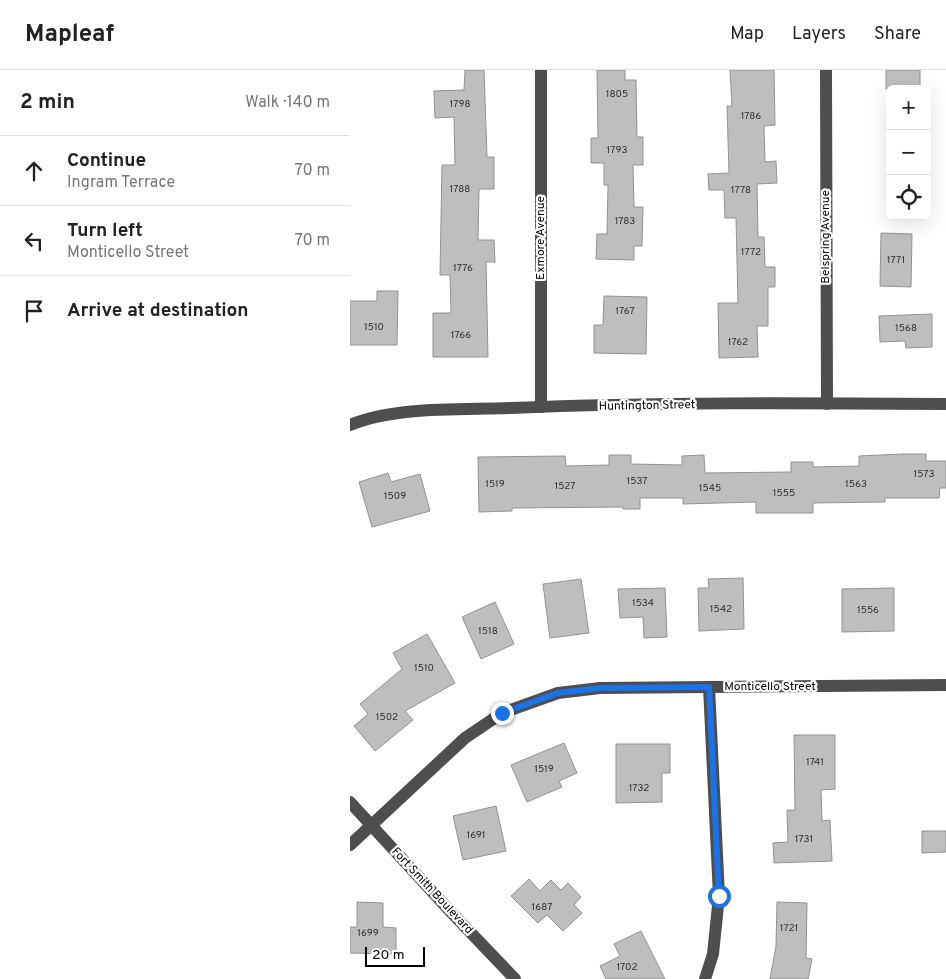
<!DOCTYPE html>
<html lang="en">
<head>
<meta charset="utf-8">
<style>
	:root { --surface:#fff; --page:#f6f6f6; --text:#222; --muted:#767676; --line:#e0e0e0 }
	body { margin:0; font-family:Overpass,sans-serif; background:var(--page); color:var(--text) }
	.controls { position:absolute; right:15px; top:15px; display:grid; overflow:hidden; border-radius:8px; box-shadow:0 5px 20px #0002 }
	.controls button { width:45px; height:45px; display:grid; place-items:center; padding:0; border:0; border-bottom:1px solid var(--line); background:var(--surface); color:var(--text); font:25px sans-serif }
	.scale { position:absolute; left:15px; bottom:12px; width:60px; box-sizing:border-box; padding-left:5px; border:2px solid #000; border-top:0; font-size:14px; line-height:18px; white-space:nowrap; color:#000; -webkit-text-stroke:4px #fff; paint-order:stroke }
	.stop { position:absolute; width:15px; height:15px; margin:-11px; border:4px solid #1a73e8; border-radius:50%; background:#fff }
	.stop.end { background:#1a73e8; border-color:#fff; box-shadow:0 1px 5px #0008 }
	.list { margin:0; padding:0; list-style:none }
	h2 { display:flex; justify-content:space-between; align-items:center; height:65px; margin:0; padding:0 20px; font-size:21px }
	h2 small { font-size:16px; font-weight:400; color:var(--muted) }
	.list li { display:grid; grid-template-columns:32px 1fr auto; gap:15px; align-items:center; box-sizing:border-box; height:70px; padding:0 20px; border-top:1px solid var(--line) }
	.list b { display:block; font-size:19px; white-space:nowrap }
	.list p { margin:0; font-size:16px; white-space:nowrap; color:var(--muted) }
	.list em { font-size:16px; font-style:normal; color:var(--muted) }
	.icon { flex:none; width:28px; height:28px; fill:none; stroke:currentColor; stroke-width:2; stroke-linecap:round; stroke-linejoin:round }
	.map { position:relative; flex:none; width:596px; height:909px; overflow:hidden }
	header { display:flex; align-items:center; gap:30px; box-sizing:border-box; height:70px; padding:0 25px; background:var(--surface); border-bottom:1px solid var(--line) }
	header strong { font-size:24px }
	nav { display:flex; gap:28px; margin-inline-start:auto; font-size:18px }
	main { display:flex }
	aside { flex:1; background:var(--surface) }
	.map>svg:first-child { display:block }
</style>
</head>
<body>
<header>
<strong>Mapleaf</strong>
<nav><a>Map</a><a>Layers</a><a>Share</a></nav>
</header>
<main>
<aside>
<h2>2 min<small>Walk · 140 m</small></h2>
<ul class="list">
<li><svg class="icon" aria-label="ahead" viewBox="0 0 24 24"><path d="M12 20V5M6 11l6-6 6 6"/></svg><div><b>Continue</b><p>Ingram Terrace</p></div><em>70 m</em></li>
<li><svg class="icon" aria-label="left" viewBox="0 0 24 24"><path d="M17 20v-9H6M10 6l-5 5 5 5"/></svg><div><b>Turn left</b><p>Monticello Street</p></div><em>70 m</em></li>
<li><svg class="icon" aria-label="arrive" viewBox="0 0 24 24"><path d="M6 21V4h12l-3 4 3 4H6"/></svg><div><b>Arrive at destination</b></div></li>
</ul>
</aside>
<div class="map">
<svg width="596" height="909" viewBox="0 0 596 909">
	<rect width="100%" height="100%" fill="#fff"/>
	<g fill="#bebebe" stroke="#929292">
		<polygon points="115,0 134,0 137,87 144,87 144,119 129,119 128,170 144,170 145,192 136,192 138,287 83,287 83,243 101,243 100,205 90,205 92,95 105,95 104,47 85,48 84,21 114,20"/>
		<polygon points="247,0 275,0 275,10 286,10 287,67 293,67 293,95 283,95 284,137 293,137 292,176 284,176 284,190 246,189 247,164 257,164 258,115 254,115 254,93 241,93 241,68 248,68"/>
		<polygon points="380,0 424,0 425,55 414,56 415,92 426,91 427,113 407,114 408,167 414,167 415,197 425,197 425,217 418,217 418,256 407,256 408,287 369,288 368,233 388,233 386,148 375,148 374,120 359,120 358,104 379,103 377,36 382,36"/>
		<rect x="536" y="0" width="34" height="19"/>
		<polygon points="531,163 562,164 561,217 530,216"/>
		<polygon points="27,221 48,221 47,275 0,275 0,231 27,231"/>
		<polygon points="254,226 297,227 296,284 244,283 244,255 253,255"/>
		<polygon points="582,244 582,277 556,278 555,271 530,272 529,246"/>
		<polygon points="553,384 576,384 576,391 596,391 596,418 590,418 589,428 535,428 535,432 463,433 463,443 406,443 406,432 333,434 333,428 290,428 290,439 273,439 273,437 162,438 162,441 129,442 128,387 215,386 216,396 259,395 259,385 281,385 281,394 332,395 332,386 354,385 355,403 441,402 441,392 463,392 463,397 509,396 509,386"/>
		<polygon points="38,403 41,412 70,404 80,441 22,457 9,412"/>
		<polygon points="393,508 394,559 349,561 348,518 359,518 358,509"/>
		<polygon points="231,509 239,563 200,568 193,514"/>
		<polygon points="315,518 317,567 294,568 293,547 270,548 268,519"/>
		<polygon points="544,518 544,561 492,562 492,519"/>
		<polygon points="145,532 164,574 131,589 112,547"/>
		<polygon points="77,564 105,613 55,641 63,650 25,681 4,656 18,644 10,634 52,599 43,583"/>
		<polygon points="444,665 485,665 485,719 471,720 472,751 480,750 482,791 424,793 423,773 438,772 437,740 445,740"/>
		<polygon points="214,673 227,703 209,711 212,717 177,732 161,695"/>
		<polygon points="266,674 320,674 320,703 312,703 312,732 266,733"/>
		<polygon points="146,736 156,781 113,790 103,746"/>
		<polygon points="572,761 596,761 596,782 572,783"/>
		<polygon points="179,809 190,821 201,810 211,820 218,813 231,827 224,835 232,843 213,861 197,845 188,853 161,826"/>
		<polygon points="7,832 33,833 33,857 46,858 46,884 0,883 0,857 7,857"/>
		<polygon points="427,832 457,833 456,888 462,889 458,909 420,909 426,876"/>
		<polygon points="291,861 315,909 256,909 250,896 270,886 264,874"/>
	</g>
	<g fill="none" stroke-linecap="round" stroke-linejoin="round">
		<g stroke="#4e4e4e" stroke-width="12">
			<polyline points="191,0 191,337"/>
			<polyline points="476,0 477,334"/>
			<path d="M0,355C45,336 112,340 161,338C306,332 451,333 596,334"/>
			<polyline points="0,732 99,840 165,909"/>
			<polyline points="0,775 115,668 152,643 208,623 250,618 596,615"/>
			<polyline points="355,909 363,884 369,826 359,617"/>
		</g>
	</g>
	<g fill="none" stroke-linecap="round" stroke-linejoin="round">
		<polyline stroke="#1a73e8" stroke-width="6" points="152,643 208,623 250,618 359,617 369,826"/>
	</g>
	<g text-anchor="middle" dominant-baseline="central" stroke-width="4.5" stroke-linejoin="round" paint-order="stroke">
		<g font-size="10" fill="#303030">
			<text x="267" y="24">1805</text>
			<text x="110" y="34">1798</text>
			<text x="401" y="46">1786</text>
			<text x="267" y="80">1793</text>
			<text x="110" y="119">1788</text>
			<text x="391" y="120">1778</text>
			<text x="275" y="151">1783</text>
			<text x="401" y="182">1772</text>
			<text x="546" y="190">1771</text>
			<text x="113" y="198">1776</text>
			<text x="275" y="241">1767</text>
			<text x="24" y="257">1510</text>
			<text x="556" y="258">1568</text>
			<text x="111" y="265">1766</text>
			<text x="388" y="272">1762</text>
			<text x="574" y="404">1573</text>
			<text x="287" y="411">1537</text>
			<text x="145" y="414">1519</text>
			<text x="506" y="414">1563</text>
			<text x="215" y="416">1527</text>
			<text x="360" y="418">1545</text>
			<text x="434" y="423">1555</text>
			<text x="45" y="426">1509</text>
			<text x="293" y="533">1534</text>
			<text x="371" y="539">1542</text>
			<text x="518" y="540">1556</text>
			<text x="138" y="561">1518</text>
			<text x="74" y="598">1510</text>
			<text x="37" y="647">1502</text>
			<text x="465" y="692">1741</text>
			<text x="194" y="699">1519</text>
			<text x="289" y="718">1732</text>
			<text x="126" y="765">1691</text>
			<text x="454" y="769">1731</text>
			<text x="192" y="837">1687</text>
			<text x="439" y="858">1721</text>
			<text x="18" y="863">1699</text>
			<text x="277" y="897">1702</text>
		</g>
		<g font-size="12" fill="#000" stroke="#fff">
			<text transform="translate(476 167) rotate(-90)">Belspring Avenue</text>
			<text transform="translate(191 168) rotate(-90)">Exmore Avenue</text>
			<text transform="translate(297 336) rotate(-1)">Huntington Street</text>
			<text x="420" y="617">Monticello Street</text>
			<text transform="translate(82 821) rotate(47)">Fort Smith Boulevard</text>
		</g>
	</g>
</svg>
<div class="controls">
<button>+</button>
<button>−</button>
<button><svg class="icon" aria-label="locate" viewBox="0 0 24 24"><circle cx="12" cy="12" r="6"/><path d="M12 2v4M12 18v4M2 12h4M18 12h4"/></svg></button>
</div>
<div class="scale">20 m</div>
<div class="stop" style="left:369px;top:826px"></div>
<div class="stop end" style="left:152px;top:643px"></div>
</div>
</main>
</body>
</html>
